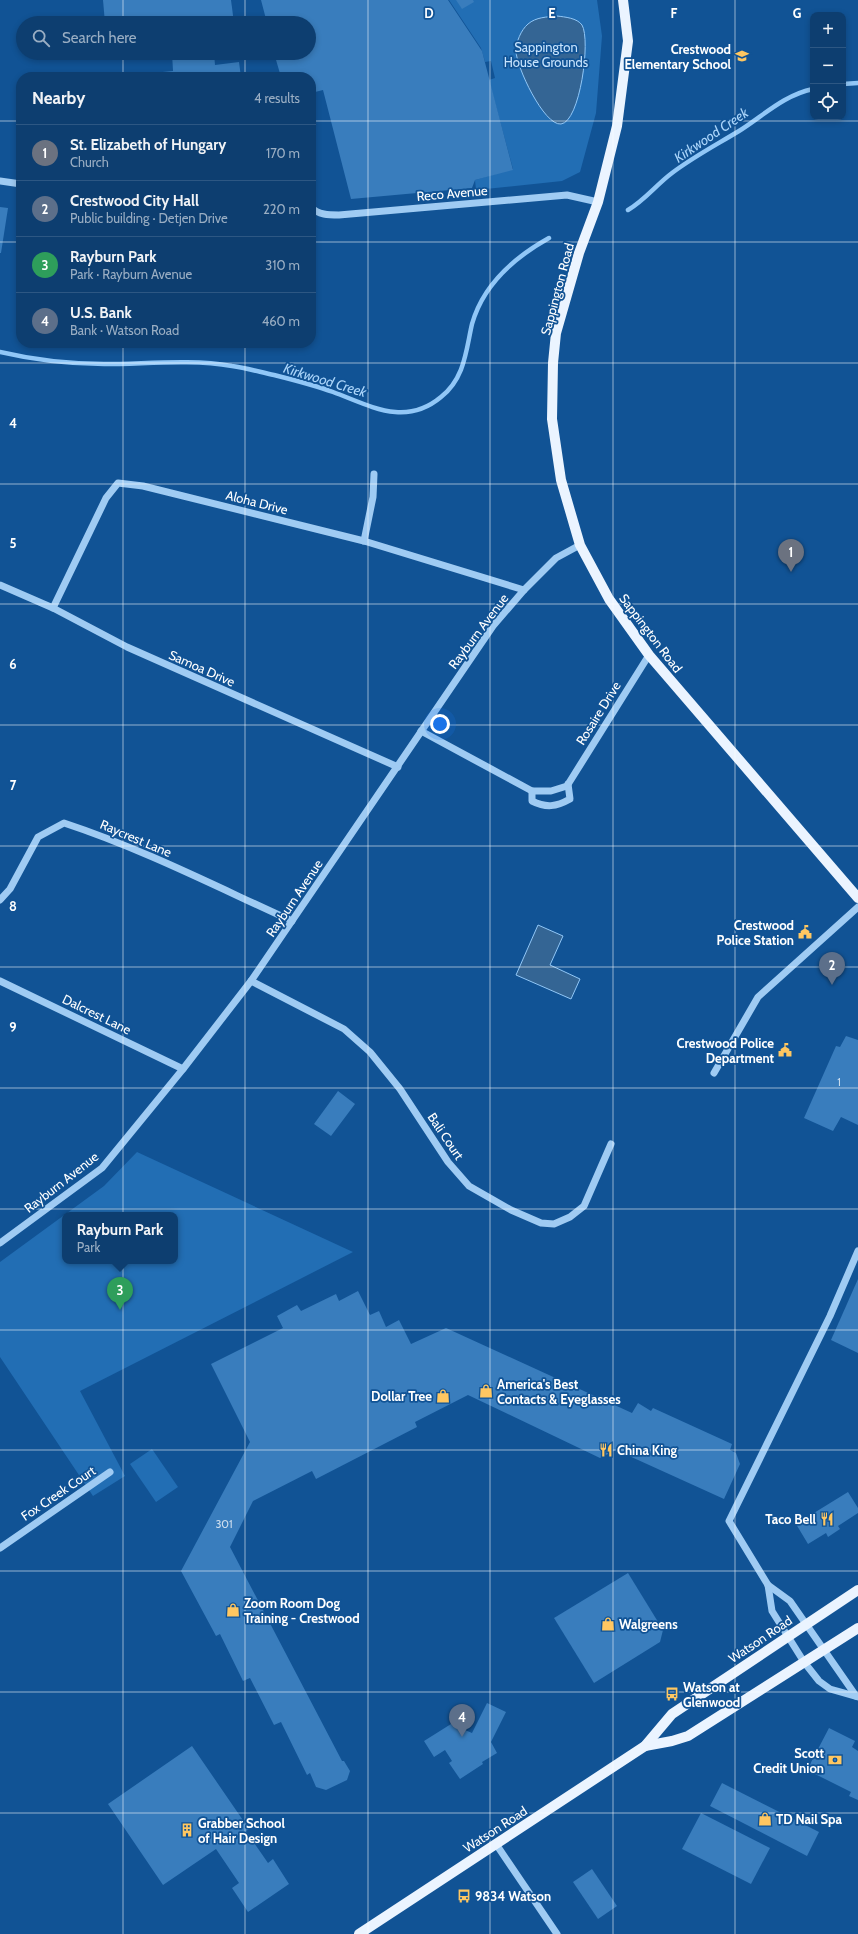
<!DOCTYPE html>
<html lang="en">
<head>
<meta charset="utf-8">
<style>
	:root { --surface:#0d3e70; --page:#164575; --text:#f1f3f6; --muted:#9aaec3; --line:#2d5783; --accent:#ffc761 }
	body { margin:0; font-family:Cabin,sans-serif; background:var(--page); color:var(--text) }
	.controls { position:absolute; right:12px; top:12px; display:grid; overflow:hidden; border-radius:8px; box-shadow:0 2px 6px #0003 }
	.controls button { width:36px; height:36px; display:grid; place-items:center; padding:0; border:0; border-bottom:1px solid var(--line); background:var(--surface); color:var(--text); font:20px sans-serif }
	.you { position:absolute; left:440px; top:724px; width:14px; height:14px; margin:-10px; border:3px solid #fff; border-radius:50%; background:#1a73e8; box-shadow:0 0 0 6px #1a73e833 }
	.badge { display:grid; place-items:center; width:26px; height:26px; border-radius:50%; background:var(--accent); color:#fff; font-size:13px; font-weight:700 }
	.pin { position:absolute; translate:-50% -33px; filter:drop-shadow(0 1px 2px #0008) }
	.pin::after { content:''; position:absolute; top:21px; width:14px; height:12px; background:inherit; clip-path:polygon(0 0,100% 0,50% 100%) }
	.popup { position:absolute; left:62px; top:1212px; width:116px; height:52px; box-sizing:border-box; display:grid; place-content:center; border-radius:8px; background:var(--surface); filter:drop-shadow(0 1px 3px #0005); font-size:13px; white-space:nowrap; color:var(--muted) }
	.popup b { font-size:15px; color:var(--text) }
	.popup::after { content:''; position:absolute; left:50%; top:100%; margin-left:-8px; border:8px solid transparent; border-top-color:var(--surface) }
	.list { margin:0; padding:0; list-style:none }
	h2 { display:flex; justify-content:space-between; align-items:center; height:52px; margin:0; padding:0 16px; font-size:17px }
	h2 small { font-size:13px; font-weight:400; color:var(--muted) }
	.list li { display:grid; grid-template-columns:26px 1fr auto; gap:12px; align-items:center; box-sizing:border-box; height:56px; padding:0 16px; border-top:1px solid var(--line) }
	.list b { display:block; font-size:15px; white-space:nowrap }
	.list p { margin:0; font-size:13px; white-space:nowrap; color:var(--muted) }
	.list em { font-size:13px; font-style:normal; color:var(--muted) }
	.icon { flex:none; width:22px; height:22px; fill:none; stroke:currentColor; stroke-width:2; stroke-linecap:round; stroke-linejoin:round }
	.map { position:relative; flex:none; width:858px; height:1934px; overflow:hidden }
	.search { position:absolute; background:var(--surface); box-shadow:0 2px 6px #0003; left:16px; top:16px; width:300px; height:44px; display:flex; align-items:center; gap:10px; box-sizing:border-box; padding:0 14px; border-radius:22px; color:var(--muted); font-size:15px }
	.panel { position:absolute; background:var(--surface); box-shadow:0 2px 6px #0003; left:16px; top:72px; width:300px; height:276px; border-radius:16px }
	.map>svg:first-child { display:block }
</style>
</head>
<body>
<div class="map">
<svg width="858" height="1934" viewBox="0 0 858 1934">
	<rect width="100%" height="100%" fill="#115395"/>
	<g fill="#226eb4" fill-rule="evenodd">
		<polygon points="449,0 597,0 602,36 596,113 580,172 562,181 476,190 475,180 513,169 489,80 495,78 491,61 485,62 481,48"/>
		<path d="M137,1152L353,1252L80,1391L125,1476L93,1496L0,1357V1262L104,1186ZM65,1215H175V1261H65Z"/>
		<polygon points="152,1449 178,1487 156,1502 130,1464"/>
	</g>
	<g fill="#346594" stroke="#91c7f7">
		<path d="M557,16C565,17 577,18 582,25C591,40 580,122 561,124C544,126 516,66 516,51C516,42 521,30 528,24C536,17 547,17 557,16Z"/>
		<polygon points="538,925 563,936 550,965 580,979 571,999 516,975"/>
	</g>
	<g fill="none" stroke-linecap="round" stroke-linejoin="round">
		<g stroke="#91c7f7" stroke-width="4.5">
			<polyline points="843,84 858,83"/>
			<path d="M628,210C645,200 656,185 672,173C693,157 716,145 739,131C763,116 784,95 813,89"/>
			<path d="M0,352C34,360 69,364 104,364C146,364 190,359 232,366C246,368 260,372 274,375C294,380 314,385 333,392C371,406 405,427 441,397C465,378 466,350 472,324C483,285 515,257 549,238"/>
		</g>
	</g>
	<g fill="#397dbd">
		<polygon points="103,0 231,0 234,23 105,23"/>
		<polygon points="261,0 448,0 482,51 513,170 475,180 472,188 351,199 323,90 311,93 311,77 281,77 274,53 309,53 309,23 267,23"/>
		<polygon points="456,0 473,0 474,2 462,9"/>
		<polygon points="108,53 153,53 153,54 109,59"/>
		<polygon points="172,53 214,53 215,65 239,62 241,77 143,77 142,74 173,71"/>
		<polygon points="0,207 8,208 1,253 0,253"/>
		<polygon points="846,1036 858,1040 858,1125 841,1117 833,1131 804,1118 836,1046 840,1047"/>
		<polygon points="338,1091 355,1104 331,1136 314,1124"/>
		<polygon points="858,1279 858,1353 831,1340"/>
		<polygon points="358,1291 370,1315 379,1311 386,1327 399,1320 411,1344 446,1328 632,1413 638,1403 651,1411 653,1408 732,1444 730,1450 736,1453 740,1464 724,1499 616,1450 600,1458 468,1395 415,1422 417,1427 316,1479 312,1471 253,1501 230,1547 342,1761 344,1761 350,1771 347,1780 326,1790 316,1787 310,1773 307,1775 281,1722 274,1725 250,1678 243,1681 220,1634 216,1636 181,1571 250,1442 211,1364 283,1328 277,1316 297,1305 301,1311 336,1294 339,1301"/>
		<polygon points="848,1492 858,1508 858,1513 838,1526 840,1529 828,1537 826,1533 808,1544 796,1524"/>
		<polygon points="628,1573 663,1630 660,1642 594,1683 554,1618"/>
		<polygon points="487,1703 506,1712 491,1742 497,1753 482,1762 483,1764 460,1779 449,1763 452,1761 445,1750 434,1757 424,1741 459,1719 465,1730 472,1733"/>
		<polygon points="829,1728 855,1741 852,1747 858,1751 858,1800 849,1796 851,1792 807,1770"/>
		<polygon points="192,1746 249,1829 246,1831 268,1863 273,1859 289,1884 248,1912 232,1888 239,1883 216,1849 163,1885 108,1804"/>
		<polygon points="722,1783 819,1832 807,1856 710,1806"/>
		<polygon points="701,1813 770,1848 751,1884 682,1849"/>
		<polygon points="592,1869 617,1906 598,1919 573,1882"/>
	</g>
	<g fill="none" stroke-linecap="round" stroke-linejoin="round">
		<g stroke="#9fcbf3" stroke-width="7">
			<polyline points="0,181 21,184"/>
			<path d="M311,207C318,215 329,215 339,215L567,195L598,202"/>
			<polyline points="364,541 373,497 374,474"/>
			<polyline points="0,585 53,608 127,647 398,767"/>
			<polyline points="53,608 106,498 118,483 143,486 364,541 524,590"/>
			<polyline points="421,731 532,791 551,791 567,786 649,655"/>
			<path d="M532,791V801C546,808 556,807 570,799L568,784"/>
			<path d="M0,900L10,889L38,837L64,823C143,849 217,887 292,921"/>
			<polyline points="0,981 183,1069"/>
			<polyline points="251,981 344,1029 370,1052 400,1089 448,1162 469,1186 511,1210 541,1223 554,1224 570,1217 584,1206 611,1144"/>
			<polyline points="714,1073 758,997 858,907"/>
			<polyline points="0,1243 102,1168 183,1069 251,981 493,626 524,590 556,558 580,545"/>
			<polyline points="858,1251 830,1316 729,1521 768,1585 772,1611 804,1662 819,1681 830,1689 858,1697"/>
			<polyline points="0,1548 110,1472"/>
			<polyline points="768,1585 790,1601 856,1696"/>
			<polyline points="496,1844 557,1934"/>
		</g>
		<g stroke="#ebf4ff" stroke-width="10">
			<polyline points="623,0 628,41 617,126 598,202 579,253 556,333 553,363 552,419 561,480 580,545 609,599 649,655 858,898"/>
			<polyline points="645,1746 672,1741 688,1736 858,1628"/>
			<polyline points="359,1934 645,1746 672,1714 858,1590"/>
		</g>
	</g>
	<path fill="none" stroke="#fff" stroke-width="1" stroke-opacity="0.55" d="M123,0V23M245,0V23M368,0V1934M490,0V1934M613,0V1934M735,0V1934M123,53V77M245,53V77M0,121H21M311,121H858M0,242H21M311,242H858M123,343V1934M245,343V1934M0,363H858M0,484H858M0,604H858M0,725H858M0,846H858M0,967H858M0,1088H858M0,1209H858M0,1330H858M0,1450H858M0,1571H858M0,1692H858M0,1813H858"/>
	<defs>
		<g id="school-bare" transform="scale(1.08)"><path d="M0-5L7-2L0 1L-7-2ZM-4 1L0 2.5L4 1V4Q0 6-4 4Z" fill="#ffc761" stroke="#115395" stroke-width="2.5" paint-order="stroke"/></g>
		<g id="civic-bare" transform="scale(1.08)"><path d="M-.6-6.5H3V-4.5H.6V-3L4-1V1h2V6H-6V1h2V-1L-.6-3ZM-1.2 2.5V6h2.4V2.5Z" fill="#ffc761" stroke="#115395" stroke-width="2.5" paint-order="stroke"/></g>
		<g id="shop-bare" transform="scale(1.08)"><path d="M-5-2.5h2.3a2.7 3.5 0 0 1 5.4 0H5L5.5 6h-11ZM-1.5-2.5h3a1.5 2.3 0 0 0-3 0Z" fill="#ffc761" stroke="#115395" stroke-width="2.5" paint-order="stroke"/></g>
		<g id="restaurant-bare" transform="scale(1.08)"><path d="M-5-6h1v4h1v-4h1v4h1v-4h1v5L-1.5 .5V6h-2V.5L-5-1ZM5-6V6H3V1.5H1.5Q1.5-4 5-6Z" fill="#ffc761" stroke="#115395" stroke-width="2.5" paint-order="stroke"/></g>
		<g id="bus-bare" transform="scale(1.08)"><path d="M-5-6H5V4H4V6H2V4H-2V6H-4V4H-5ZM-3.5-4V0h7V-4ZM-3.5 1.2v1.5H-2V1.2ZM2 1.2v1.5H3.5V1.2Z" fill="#ffc761" stroke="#115395" stroke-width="2.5" paint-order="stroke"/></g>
		<g id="bank-bare" transform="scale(1.08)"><path d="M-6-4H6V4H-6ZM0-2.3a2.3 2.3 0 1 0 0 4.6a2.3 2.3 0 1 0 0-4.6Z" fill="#ffc761" stroke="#115395" stroke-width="2.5" paint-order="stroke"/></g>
		<g id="building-bare" transform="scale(1.08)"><path d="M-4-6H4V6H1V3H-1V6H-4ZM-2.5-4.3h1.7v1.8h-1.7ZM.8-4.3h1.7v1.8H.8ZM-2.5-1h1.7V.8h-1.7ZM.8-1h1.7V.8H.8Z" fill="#ffc761" stroke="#115395" stroke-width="2.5" paint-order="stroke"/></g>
	</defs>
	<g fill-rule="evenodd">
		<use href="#school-bare" x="742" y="56"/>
		<use href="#civic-bare" x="805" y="932"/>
		<use href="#civic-bare" x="785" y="1050"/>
		<use href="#shop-bare" x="486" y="1391"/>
		<use href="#shop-bare" x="443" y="1396"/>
		<use href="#restaurant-bare" x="606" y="1450"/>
		<use href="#restaurant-bare" x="827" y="1519"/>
		<use href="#shop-bare" x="233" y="1610"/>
		<use href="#shop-bare" x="608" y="1624"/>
		<use href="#bus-bare" x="672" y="1694"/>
		<use href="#bank-bare" x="835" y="1760"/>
		<use href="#shop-bare" x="765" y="1819"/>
		<use href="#building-bare" x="187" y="1830"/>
		<use href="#bus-bare" x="464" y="1896"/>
	</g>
	<g text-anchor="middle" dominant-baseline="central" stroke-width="3.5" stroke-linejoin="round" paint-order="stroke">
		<g font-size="11" fill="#cedeee">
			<text x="839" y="1082">1</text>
			<text x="224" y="1524">301</text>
		</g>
		<g font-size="13" fill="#c7e3fd" stroke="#115395">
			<text x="546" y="47">Sappington<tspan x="546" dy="15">House Grounds</tspan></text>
		</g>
		<g font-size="13" font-weight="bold" fill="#fff" stroke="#115395" text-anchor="start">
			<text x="731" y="49" text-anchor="end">Crestwood<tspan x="731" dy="15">Elementary School</tspan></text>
			<text x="794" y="925" text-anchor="end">Crestwood<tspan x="794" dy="15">Police Station</tspan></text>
			<text x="774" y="1043" text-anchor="end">Crestwood Police<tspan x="774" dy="15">Department</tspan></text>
			<text x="497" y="1384">America's Best<tspan x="497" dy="15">Contacts &amp; Eyeglasses</tspan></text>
			<text x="432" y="1396" text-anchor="end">Dollar Tree</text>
			<text x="617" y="1450">China King</text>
			<text x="816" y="1519" text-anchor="end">Taco Bell</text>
			<text x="244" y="1603">Zoom Room Dog<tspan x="244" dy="15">Training - Crestwood</tspan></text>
			<text x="619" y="1624">Walgreens</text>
			<text x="683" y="1687">Watson at<tspan x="683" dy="15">Glenwood</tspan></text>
			<text x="824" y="1753" text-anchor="end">Scott<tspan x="824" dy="15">Credit Union</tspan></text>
			<text x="776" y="1819">TD Nail Spa</text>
			<text x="198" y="1823">Grabber School<tspan x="198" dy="15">of Hair Design</tspan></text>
			<text x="475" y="1896">9834 Watson</text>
		</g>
		<g font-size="13" fill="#fff" stroke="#115395">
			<text transform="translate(452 193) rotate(-5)">Reco Avenue</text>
			<text transform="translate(557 289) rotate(-75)">Sappington Road</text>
			<text transform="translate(257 502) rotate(14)">Aloha Drive</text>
			<text transform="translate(478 631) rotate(-53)">Rayburn Avenue</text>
			<text transform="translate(651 633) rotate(53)">Sappington Road</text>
			<text transform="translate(202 668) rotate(24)">Samoa Drive</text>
			<text transform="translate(598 713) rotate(-58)">Rosaire Drive</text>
			<text transform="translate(136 838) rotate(23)">Raycrest Lane</text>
			<text transform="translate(294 898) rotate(-56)">Rayburn Avenue</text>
			<text transform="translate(97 1014) rotate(26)">Dalcrest Lane</text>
			<text transform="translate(446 1136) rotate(56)">Bali Court</text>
			<text transform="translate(61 1182) rotate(-38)">Rayburn Avenue</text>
			<text transform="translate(58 1493) rotate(-34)">Fox Creek Court</text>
			<text transform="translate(760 1639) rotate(-34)">Watson Road</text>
			<text transform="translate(495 1829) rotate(-33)">Watson Road</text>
		</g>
		<g font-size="14" font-style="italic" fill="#abd5fa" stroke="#115395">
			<text transform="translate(711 135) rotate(-34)">Kirkwood Creek</text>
			<text transform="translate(325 380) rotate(17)">Kirkwood Creek</text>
		</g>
	</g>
	<g font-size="13" text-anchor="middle" font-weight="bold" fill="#fff" stroke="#115395" stroke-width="3.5" stroke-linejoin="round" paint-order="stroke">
		<text x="429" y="18">D</text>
		<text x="552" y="18">E</text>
		<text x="674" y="18">F</text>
		<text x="797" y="18">G</text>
		<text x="13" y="428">4</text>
		<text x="13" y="548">5</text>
		<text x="13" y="669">6</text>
		<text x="13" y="790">7</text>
		<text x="13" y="911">8</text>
		<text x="13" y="1032">9</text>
	</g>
</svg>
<div class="controls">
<button>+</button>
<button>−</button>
<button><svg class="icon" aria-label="locate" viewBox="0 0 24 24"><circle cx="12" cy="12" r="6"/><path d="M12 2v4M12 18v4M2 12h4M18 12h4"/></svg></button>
</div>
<div class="you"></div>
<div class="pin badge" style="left:791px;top:572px;background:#6b7280">1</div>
<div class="pin badge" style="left:832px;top:985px;background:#5c6f8a">2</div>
<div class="pin badge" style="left:120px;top:1310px;background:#2e9e5b">3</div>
<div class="popup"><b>Rayburn Park</b>Park</div>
<div class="pin badge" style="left:462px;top:1737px;background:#5c6f8a">4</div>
<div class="search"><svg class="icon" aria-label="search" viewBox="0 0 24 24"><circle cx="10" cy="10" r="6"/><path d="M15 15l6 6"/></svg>Search here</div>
<section class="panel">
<h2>Nearby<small>4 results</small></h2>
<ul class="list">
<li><span class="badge" style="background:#6b7280">1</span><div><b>St. Elizabeth of Hungary</b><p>Church</p></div><em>170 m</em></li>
<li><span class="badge" style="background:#5c6f8a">2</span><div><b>Crestwood City Hall</b><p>Public building · Detjen Drive</p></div><em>220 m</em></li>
<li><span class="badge" style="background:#2e9e5b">3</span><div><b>Rayburn Park</b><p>Park · Rayburn Avenue</p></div><em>310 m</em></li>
<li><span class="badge" style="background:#5c6f8a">4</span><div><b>U.S. Bank</b><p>Bank · Watson Road</p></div><em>460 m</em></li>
</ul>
</section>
</div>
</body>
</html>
